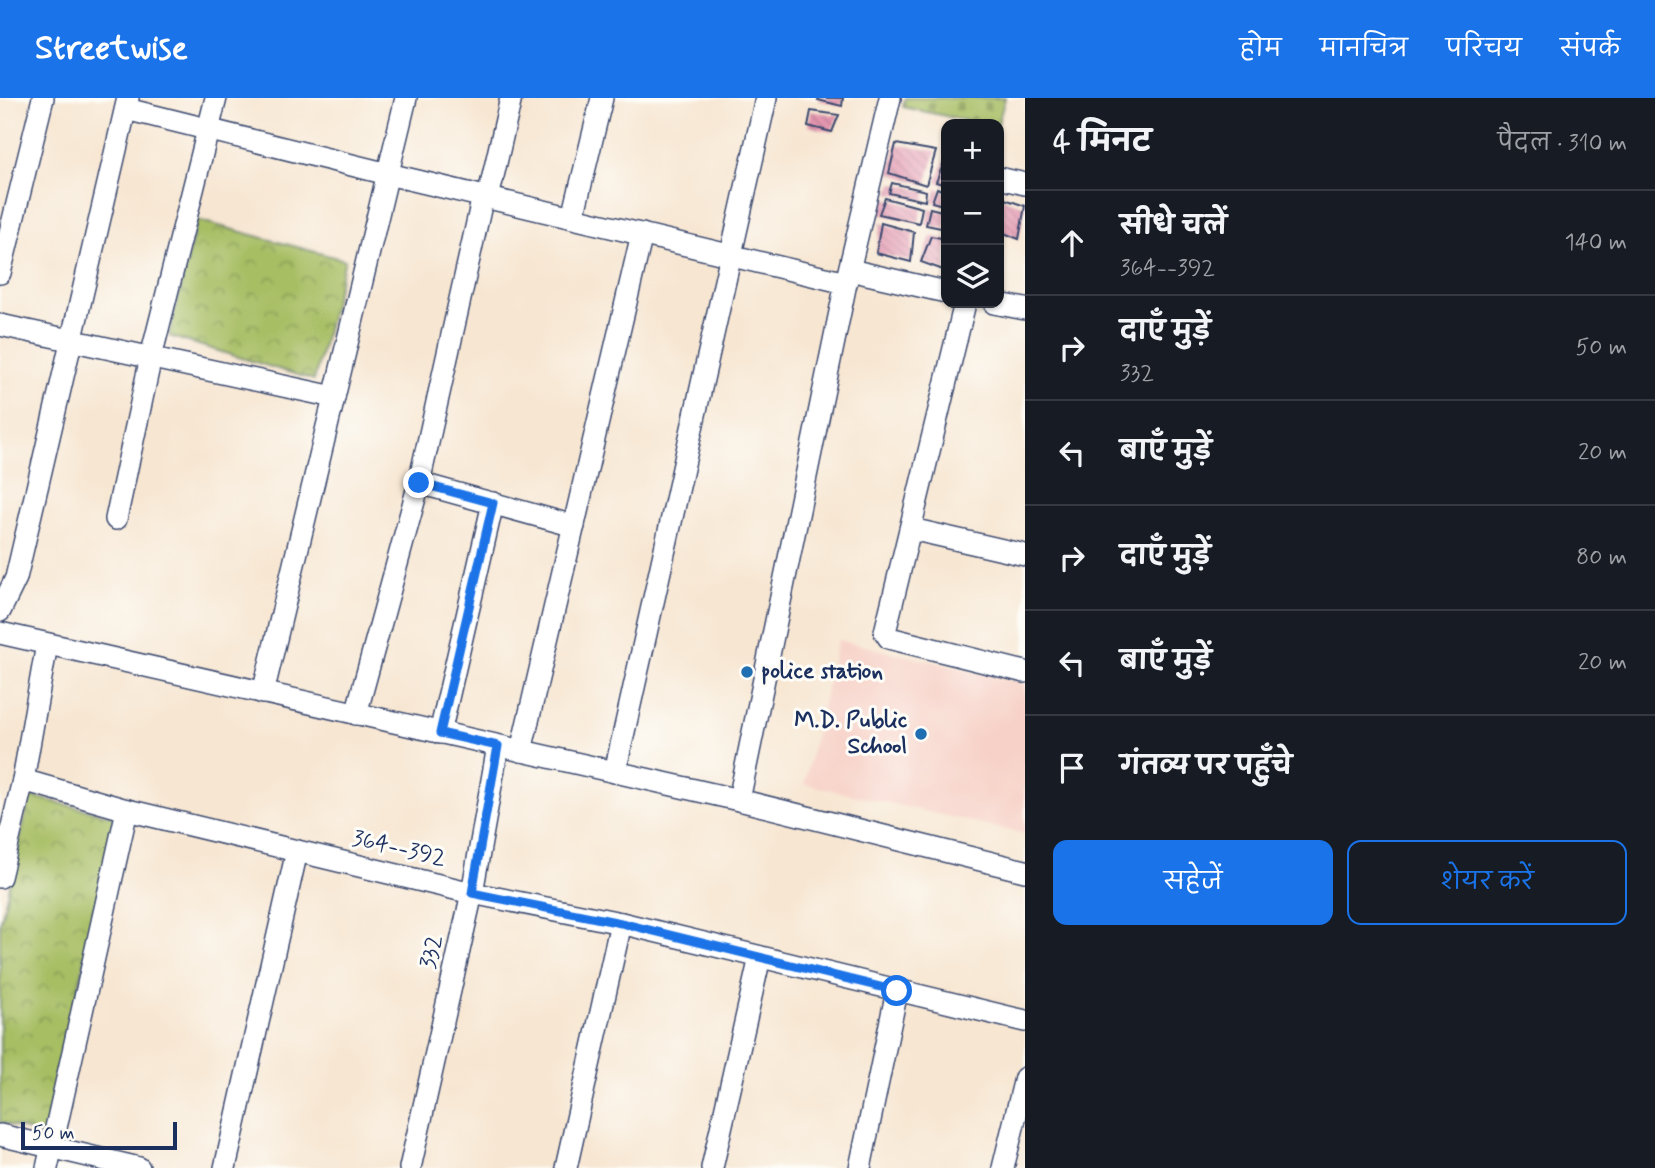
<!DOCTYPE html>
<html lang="hi">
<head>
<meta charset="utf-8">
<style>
	:root { --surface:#171b24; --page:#242831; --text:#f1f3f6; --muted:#9ea1a6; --line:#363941; --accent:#1a73e8 }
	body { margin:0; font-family:Mynerve,"Playpen Sans Deva",sans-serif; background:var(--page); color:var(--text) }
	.controls { position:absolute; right:21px; top:21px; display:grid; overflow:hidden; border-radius:14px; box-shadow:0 2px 5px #0004 }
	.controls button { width:63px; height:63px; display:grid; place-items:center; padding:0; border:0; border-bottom:2px solid var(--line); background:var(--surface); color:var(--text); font:35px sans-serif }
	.scale { position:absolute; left:21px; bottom:18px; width:156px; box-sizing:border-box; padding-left:7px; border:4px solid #1b2f5e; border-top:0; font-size:19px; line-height:24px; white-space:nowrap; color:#1b2f5e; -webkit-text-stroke:5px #fdfcf7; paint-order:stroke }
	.stop { position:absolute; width:21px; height:21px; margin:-16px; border:5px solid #1a73e8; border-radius:50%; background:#fff }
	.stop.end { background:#1a73e8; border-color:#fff; box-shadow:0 2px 7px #0008 }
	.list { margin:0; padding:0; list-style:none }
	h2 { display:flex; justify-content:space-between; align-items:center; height:91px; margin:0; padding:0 28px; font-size:30px }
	h2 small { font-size:23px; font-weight:400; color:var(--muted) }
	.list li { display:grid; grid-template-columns:46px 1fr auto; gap:21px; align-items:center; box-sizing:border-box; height:105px; padding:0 28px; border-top:2px solid var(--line) }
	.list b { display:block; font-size:26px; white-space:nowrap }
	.list p { margin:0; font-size:23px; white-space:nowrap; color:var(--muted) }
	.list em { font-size:23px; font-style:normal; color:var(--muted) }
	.actions { display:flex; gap:14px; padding:21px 28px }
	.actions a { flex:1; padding:16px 0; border:2px solid var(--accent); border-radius:14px; text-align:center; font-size:24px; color:var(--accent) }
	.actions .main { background:var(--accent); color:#fff }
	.icon { flex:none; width:38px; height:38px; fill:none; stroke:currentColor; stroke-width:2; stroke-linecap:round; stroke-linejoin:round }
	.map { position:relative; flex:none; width:1025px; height:1070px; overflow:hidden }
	header { display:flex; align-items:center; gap:42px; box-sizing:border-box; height:98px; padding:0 35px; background:var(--accent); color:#fff }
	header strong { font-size:33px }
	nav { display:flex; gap:38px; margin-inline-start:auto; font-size:24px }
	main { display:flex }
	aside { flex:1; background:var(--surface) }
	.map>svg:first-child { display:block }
</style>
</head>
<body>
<header>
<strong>Streetwise</strong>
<nav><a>होम</a><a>मानचित्र</a><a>परिचय</a><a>संपर्क</a></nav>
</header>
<main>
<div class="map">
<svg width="1025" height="1070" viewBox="0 0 1025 1070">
	<defs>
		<pattern id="cemetery-stones" width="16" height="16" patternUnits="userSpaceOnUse" patternTransform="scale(1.75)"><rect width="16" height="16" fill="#a7be63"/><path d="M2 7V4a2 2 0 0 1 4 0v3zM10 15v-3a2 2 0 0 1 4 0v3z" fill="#879b55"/></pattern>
		<pattern id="park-crowns" width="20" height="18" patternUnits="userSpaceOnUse" patternTransform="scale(1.75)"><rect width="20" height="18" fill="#a7be63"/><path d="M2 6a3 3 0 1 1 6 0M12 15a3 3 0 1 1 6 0" fill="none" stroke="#879b55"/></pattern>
		<pattern id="building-back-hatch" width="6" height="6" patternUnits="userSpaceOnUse" patternTransform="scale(1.75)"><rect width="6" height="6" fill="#e391ac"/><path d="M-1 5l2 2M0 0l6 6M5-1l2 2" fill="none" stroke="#b7778f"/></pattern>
	</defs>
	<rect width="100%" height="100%" fill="#fdfcf7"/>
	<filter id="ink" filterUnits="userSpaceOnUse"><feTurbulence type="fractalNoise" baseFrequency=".0143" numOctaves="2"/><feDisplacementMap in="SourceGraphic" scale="14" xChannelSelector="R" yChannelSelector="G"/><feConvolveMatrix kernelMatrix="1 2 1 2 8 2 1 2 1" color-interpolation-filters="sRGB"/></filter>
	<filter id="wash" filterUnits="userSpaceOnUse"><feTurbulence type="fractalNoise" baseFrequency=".00686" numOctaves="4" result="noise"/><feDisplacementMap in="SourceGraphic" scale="28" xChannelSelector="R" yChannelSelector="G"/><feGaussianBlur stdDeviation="1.57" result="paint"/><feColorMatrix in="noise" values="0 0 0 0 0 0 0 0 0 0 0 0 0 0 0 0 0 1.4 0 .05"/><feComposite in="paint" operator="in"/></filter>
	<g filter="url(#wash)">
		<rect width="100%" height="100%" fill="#f7e6d1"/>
		<polygon fill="#f7d1c7" points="838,542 1025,585 1025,736 804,686"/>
		<polygon fill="url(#cemetery-stones)" stroke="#617660" stroke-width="2" points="905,0 1005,0 998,26 983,26 903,9"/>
		<g fill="url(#park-crowns)" stroke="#617660" stroke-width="2">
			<polygon points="197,122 345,162 314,282 169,238"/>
			<polygon points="30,698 117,719 45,1038 0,1024 0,826"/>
		</g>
		<g id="blocks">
			<g fill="url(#building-back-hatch)">
				<polygon points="819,0 843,0 842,8 818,2"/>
				<polygon points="811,13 839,17 832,34 808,28"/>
				<polygon points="896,46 936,53 926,87 889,75"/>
				<polygon points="946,59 946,87 936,84"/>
				<polygon points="892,85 926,93 925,103 889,95"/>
				<polygon points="937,90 946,94 946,108 932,104"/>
				<polygon points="999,99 1025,108 1019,141 999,133"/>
				<polygon points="885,100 922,110 919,125 879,116"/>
				<polygon points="930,110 946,114 946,131 926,127"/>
				<polygon points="881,125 914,134 911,164 876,155"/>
				<polygon points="931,138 946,141 946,173 921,164"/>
			</g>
		</g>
	</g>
	<g filter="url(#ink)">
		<use href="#blocks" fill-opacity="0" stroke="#3c4a6f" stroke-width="2"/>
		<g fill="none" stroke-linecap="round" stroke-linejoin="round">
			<g stroke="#3c4a6f" stroke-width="24">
				<g id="street">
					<polyline points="126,11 388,76 846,185"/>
					<polyline points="999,80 1025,86"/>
					<polyline points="488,100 511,0"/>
					<polyline points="573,119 602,0"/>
					<polyline points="850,172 946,194"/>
					<polyline points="0,175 43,0"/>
					<polyline points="965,205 885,534 889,540 1025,574"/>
					<polyline points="994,205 1025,211"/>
					<polyline points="0,227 334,299"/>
					<polyline points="419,385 483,98"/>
					<polyline points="116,421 151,259 216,0"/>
					<polyline points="911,431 1025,457"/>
					<polyline points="0,513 16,480 128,0"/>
					<polyline points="0,535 739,702 1025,773"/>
					<polyline points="263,595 406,0"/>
					<polyline points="356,616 419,385 574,428"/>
					<polyline points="440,635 493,405"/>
					<polyline points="521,653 642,136"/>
					<polyline points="615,674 766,0"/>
					<polyline points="23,682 47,546"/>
					<polyline points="739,702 846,185 890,0"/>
					<polyline points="0,779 23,682 127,712 297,753 472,795 621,825 1025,923"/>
					<polyline points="0,1037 139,1070"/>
					<polyline points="47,1070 127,712"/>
					<polyline points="225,1070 297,753"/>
					<polyline points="410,1070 472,795 498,648"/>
					<polyline points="566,1070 621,825"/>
					<polyline points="712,1070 760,859"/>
					<polyline points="860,1070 897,893"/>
					<polyline points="1003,1070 1025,980"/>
				</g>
			</g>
			<use href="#street" stroke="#fff" stroke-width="21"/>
		</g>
	</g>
	<g fill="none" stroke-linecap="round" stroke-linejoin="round" filter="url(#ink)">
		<polyline stroke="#1a73e8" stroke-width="9" points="419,385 493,405 440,635 498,648 472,795 621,825 897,893"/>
	</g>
	<g fill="#1f6fb2" stroke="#fdfcf7" stroke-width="2.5">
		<circle cx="747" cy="574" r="7"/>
		<circle cx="921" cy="636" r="7"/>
	</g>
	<g text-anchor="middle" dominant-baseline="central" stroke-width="6" stroke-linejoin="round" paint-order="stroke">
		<g font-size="23" font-weight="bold" fill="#1b2f5e" stroke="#fdfcf7" text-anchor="start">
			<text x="761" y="574">police station</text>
			<text x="907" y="623" text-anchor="end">M.D. Public<tspan x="907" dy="26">School</tspan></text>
		</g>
		<g font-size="23" fill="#1b2f5e" stroke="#fdfcf7">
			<text transform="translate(399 751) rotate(13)">364--392</text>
			<text transform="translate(432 854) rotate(-77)">332</text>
		</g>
	</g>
</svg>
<div class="controls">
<button>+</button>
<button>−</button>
<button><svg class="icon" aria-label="layers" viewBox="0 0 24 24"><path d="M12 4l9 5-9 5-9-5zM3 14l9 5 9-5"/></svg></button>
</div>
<div class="scale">50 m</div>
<div class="stop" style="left:897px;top:893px"></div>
<div class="stop end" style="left:419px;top:385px"></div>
</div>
<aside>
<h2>4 मिनट<small>पैदल · 310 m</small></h2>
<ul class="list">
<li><svg class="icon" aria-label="ahead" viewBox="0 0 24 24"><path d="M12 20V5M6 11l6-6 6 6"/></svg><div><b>सीधे चलें</b><p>364--392</p></div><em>140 m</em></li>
<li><svg class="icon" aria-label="right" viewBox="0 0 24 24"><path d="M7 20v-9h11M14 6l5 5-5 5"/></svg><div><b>दाएँ मुड़ें</b><p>332</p></div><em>50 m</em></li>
<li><svg class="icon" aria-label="left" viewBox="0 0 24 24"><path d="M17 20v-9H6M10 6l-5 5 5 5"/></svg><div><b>बाएँ मुड़ें</b></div><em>20 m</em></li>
<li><svg class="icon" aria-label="right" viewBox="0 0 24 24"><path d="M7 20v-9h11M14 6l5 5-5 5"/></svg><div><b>दाएँ मुड़ें</b></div><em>80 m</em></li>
<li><svg class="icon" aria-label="left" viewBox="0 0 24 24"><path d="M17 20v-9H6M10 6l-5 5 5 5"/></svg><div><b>बाएँ मुड़ें</b></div><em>20 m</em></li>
<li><svg class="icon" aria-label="arrive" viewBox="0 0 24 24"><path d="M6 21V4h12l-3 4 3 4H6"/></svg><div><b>गंतव्य पर पहुँचे</b></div></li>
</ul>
<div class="actions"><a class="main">सहेजें</a><a>शेयर करें</a></div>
</aside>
</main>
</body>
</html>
